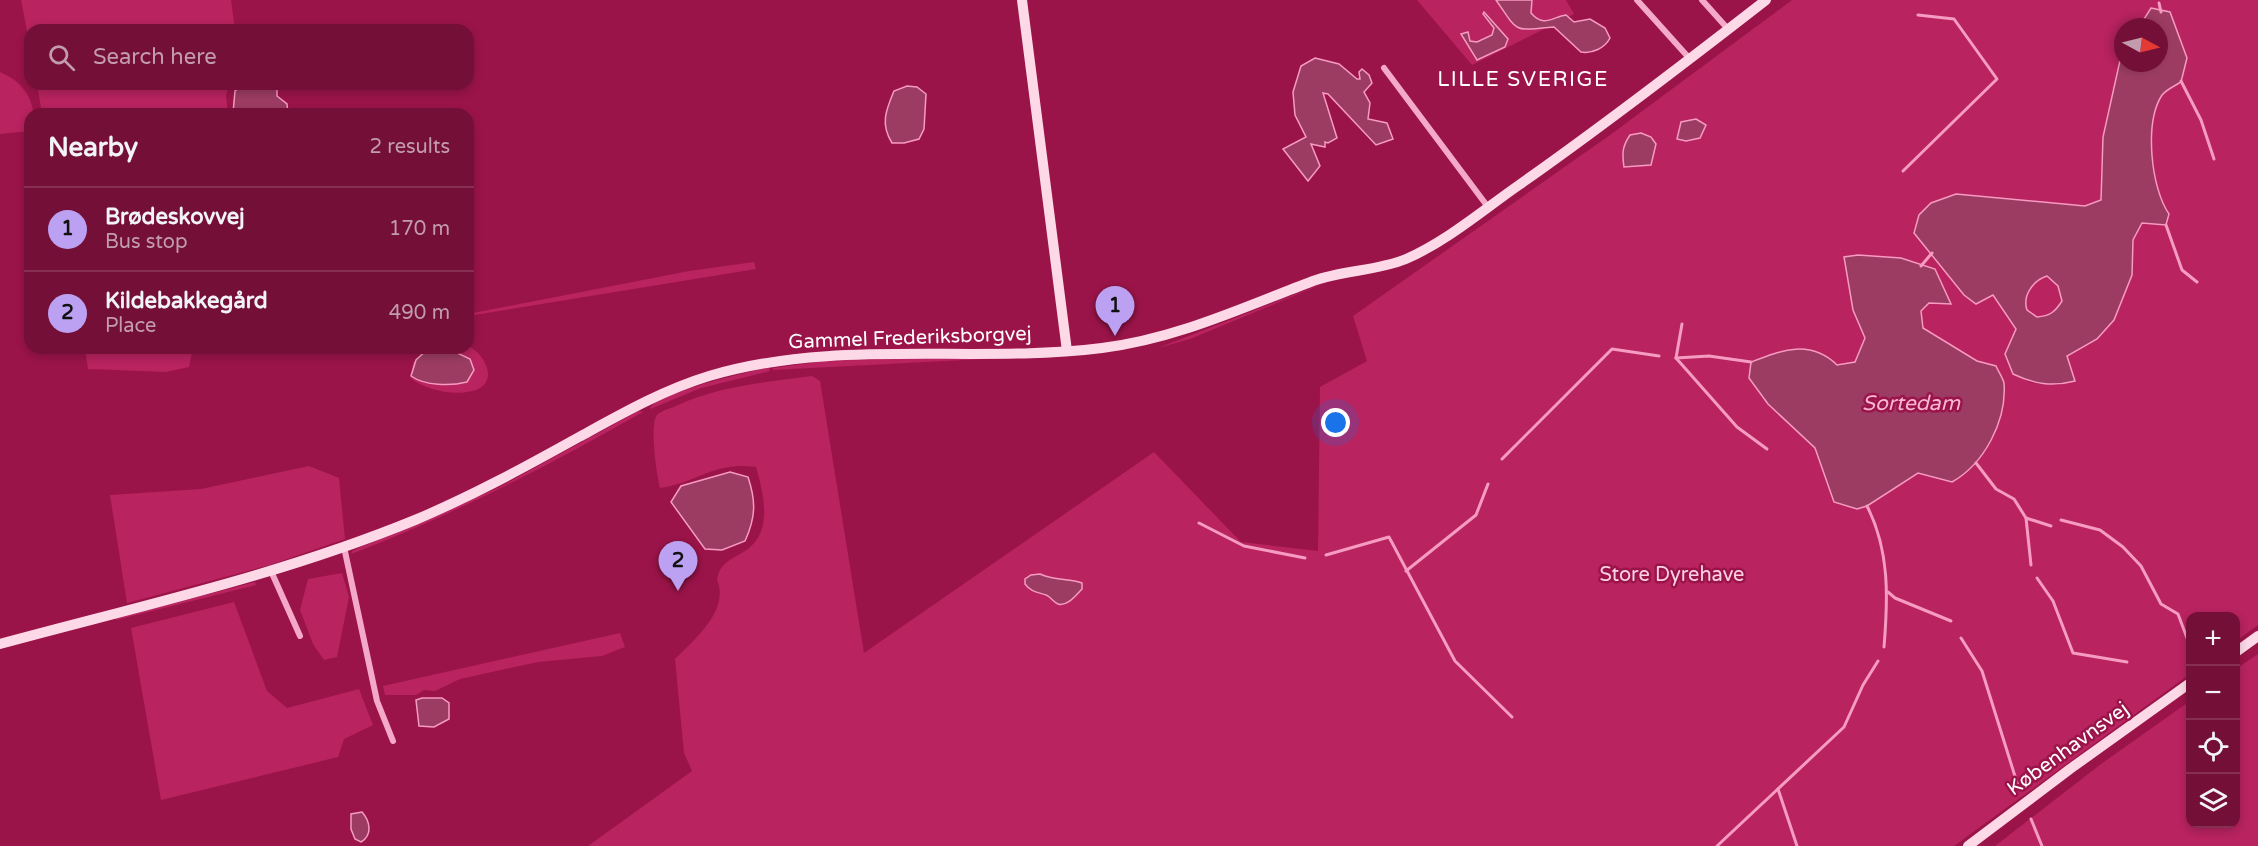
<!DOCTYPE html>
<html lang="en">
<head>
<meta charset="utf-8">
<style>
	:root { --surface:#740f37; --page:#79183f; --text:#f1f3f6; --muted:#c29cad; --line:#862f52; --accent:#bca0f2 }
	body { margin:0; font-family:"Varela Round",sans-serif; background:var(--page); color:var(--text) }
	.controls { position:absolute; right:18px; bottom:18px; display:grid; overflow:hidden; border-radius:12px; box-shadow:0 3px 9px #0003 }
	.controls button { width:54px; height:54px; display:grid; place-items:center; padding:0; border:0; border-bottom:2px solid var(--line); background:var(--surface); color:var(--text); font:30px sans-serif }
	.compass { position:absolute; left:2114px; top:18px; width:54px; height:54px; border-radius:50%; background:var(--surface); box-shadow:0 3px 9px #0003; rotate:97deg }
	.you { position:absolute; left:1336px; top:423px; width:21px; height:21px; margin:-15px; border:4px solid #fff; border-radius:50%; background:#1a73e8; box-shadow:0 0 0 9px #1a73e833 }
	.badge { display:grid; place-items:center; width:39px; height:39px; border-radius:50%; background:var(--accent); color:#111; font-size:20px; font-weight:700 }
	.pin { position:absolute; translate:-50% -50px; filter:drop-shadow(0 2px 3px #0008) }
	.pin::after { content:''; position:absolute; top:32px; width:21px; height:18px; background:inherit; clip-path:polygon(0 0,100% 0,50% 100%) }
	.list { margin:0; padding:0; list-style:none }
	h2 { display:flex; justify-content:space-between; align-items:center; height:78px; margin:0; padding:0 24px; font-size:26px }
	h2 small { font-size:20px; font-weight:400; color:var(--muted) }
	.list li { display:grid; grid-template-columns:39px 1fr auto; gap:18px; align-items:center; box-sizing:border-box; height:84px; padding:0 24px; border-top:2px solid var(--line) }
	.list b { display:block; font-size:22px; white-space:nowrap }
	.list p { margin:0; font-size:20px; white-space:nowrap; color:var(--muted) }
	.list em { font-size:20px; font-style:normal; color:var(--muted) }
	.icon { flex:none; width:33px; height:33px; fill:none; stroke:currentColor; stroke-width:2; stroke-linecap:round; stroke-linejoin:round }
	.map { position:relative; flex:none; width:2258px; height:846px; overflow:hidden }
	.search { position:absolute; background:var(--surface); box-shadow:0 3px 9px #0003; left:24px; top:24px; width:450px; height:66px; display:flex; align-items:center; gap:15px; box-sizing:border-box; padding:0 21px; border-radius:18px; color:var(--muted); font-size:22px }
	.panel { position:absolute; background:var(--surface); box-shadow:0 3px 9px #0003; left:24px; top:108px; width:450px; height:246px; border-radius:18px }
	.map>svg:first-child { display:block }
</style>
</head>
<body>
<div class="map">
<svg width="2258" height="846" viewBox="0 0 2258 846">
	<rect width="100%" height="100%" fill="#9b1449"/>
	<g fill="#b82360" fill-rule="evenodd">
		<polygon points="21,0 231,0 235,30 30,30 30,47"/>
		<polygon points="1417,0 1566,0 1574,14 1472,65"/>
		<path d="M1792,0H2258V625L2236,641V616H2190V674L1954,846H588L692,771L684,753L675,659C694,640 730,610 717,580C720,560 735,559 749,548C773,529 763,492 756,467C714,461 697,483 660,488C657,475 649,426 657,415C662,410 672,408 678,405C721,386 766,382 812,376L820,381L864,653L1154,452L1241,542L1318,551L1320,387L1367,361L1353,316L1610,135ZM2151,8L2181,82C2176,85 2165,90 2162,95C2139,131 2160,187 2165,225L2143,223L2133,240L2132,275L2097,339L2067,356L2059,385L2032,383L2013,374L2005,354L2016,329L1992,294L1964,295L1961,289L2086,206L2101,200L2103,137L2123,53V27H2139ZM1845,257L1951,304L1929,303L1921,311L1923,328L1977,361L1996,366L1952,482L1919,473L1867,506L1834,502L1815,448L1837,365L1855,362L1865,338L1853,310ZM1040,574L1069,582L1082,589L1071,600L1055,603C1046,593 1033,595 1025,584Z"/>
		<path d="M0,72C20,81 30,92 34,114H30V131L0,134Z"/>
		<polygon points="37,84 230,84 226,95 228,114 42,114"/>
		<polygon points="754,262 756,269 468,316 468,314 689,271"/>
		<path d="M2047,275L2058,286L2062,301C2055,313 2050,316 2036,317L2027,310C2022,295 2034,281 2047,275Z"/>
		<polygon points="1337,278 1190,339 1158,348"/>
		<path d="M468,346C482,352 498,377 480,388C462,398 425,391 411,378L413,363L427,348Z"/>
		<polygon points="85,348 193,348 189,367 166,372 88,369"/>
		<polygon points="1025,357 773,370 773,368 832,360"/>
		<path d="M769,367L770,371L701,388L650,409C655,393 749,372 769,367Z"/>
		<path d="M638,411L643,412C548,466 453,515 351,554L352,551L500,487Z"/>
		<polygon points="309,466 339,478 345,539 270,565 127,603 110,495 201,489"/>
		<polygon points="342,573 349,597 337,657 324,660 313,644 300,610 308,579"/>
		<polygon points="255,582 256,585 116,620 116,618"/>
		<polygon points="234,602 267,691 287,708 359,689 373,725 344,739 338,757 161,800 131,628"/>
		<polygon points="620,633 625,647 602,656 538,662 460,679 435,691 424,690 416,695 385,695 383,686"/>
		<polygon points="2258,654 2258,846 1995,846 2101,764 2190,701 2190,824 2236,824 2236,669"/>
	</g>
	<g fill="#9c3c62" stroke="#f69bc2" stroke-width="1.5" fill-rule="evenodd">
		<path d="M1496,0H1532L1531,13C1544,28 1552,17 1566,15L1574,22L1590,19L1605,28L1610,38C1605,48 1592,54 1581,52L1554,27C1513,30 1520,35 1496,0Z"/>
		<path d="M2151,8L2170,12L2187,58L2181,82C2176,85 2166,90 2162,95C2144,123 2151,188 2169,214L2166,225L2142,223L2133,240L2132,275L2114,320L2097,339L2067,356L2075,381C2052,387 2034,384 2013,374L2005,354L2016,329L1993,295L1976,304L1964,295L1914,233L1919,215L1931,203L1956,194L2085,206L2101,200L2103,137L2121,56L2123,53V63H2159V27H2139ZM2047,276L2058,286L2062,301C2055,312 2050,316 2037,317L2027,310C2022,295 2034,280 2047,276Z"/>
		<polygon points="1484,12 1508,39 1505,47 1477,60 1461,34 1468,32 1470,41 1477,42 1492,35 1494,28 1483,14"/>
		<polygon points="1315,58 1339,64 1357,79 1360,79 1359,72 1362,69 1369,75 1372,83 1364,92 1370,103 1368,119 1387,123 1393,139 1376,145 1328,94 1323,93 1337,138 1328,143 1325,142 1325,147 1311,144 1320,166 1308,181 1283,149 1306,137 1295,115 1293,92 1301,66"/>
		<polygon points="244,84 277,89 277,96 287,104 288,114 233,113 235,91"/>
		<path d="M907,86L917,87L926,94L924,129L919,139L904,143H892C880,124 886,110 894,91Z"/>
		<polygon points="1696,119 1706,125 1700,138 1686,141 1677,139 1681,122"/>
		<path d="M1641,133L1651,137L1656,144L1651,165L1624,167C1622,153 1622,147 1630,135Z"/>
		<path d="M1858,255L1901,258L1935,269L1951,304L1929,303L1921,311L1923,328L1977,361L1996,366C1998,371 2003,378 2004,383C2007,421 1984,464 1952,482L1918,473L1867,506L1857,509L1834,502L1815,448L1768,404L1749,378L1751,362C1782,350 1810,339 1837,365L1855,362L1865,338L1853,310L1844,257Z"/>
		<path d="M429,348H447L470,359L474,370L467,382C451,386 425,386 411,376L416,360Z"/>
		<path d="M730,472L748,477C756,501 756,517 745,541L722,550L705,549L671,502L681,486Z"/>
		<path d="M1040,574C1054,581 1070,578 1082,583V589C1076,595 1067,607 1058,604C1053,602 1051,597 1046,595C1037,592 1031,592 1025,584V579L1031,575Z"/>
		<polygon points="422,698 442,698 449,703 449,719 434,727 419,726 416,700"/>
		<path d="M362,812C370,821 373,835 361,842L355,839L351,829V814Z"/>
	</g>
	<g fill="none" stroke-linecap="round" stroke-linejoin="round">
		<g stroke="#f69bc2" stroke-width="3">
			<polyline points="2159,3 2161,12"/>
			<polyline points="2181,81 2201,120 2214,159"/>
			<polyline points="1903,171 1997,79 1954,19 1918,15"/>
			<polyline points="2166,225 2182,270 2197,282"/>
			<polyline points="1921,266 1932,253"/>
			<polyline points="1676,358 1737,427 1767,449"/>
			<polyline points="1676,358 1709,356 1751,362"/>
			<polyline points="1676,358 1682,324"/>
			<polyline points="1502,459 1612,349 1659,356"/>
			<polyline points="1976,463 1996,489 2014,499 2026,518 2031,565"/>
			<path d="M1867,506C1890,551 1888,599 1884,647"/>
			<polyline points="2026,518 2051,526"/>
			<polyline points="2061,520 2100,530 2123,547 2141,566 2161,604 2178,614 2190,646"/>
			<polyline points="1199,523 1244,546 1305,558"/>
			<polyline points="1326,555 1389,537 1455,661 1512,717"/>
			<polyline points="1406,571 1476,515 1488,484"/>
			<polyline points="2037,578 2053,601 2073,653 2127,662"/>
			<polyline points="1888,592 1895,598 1951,621"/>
			<polyline points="1961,638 1982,671 2019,789"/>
			<polyline points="1778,789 1797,846"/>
			<polyline points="2031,819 2042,846"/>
			<polyline points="1717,846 1844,727 1863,685 1878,661"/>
		</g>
		<g stroke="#f3a9c7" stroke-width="6">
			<polyline points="1637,0 1690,59"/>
			<polyline points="1702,0 1728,29"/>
			<polyline points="1384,68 1488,207"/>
			<polyline points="344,547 377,701 393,741"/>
			<polyline points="271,571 300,636"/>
		</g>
		<g stroke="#fdd9e7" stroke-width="10">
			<polyline points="1022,0 1067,351"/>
			<path d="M0,644C140,606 281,575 415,520C472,496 525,467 579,437C621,414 663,390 709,376C837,338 972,364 1102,348C1176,339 1244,307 1313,281C1343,270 1377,271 1406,259C1447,241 1483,210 1519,185C1603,126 1685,63 1766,0"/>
			<polyline points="2236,652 2258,636"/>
			<polyline points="1968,846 2070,769 2190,683"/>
		</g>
	</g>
	<g text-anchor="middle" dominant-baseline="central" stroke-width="5" stroke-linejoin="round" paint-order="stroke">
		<g font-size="20" fill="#fff" stroke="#9b1449">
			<text transform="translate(910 338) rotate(-2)">Gammel Frederiksborgvej</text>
			<text transform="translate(2068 749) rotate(-36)">Københavnsvej</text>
		</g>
		<g font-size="20" fill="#fdd1e3" stroke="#9b1449">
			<text x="1672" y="575">Store Dyrehave</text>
		</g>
		<g font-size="21" letter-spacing="1.5" fill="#fff" stroke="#9b1449">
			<text x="1523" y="79">LILLE SVERIGE</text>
		</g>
		<g font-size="21" font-style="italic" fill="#fab6d2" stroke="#9b1449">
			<text x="1911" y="403">Sortedam</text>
		</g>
	</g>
</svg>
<div class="controls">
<button>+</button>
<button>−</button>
<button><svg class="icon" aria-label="locate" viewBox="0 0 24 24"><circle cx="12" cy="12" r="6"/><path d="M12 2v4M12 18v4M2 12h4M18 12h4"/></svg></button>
<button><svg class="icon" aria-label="layers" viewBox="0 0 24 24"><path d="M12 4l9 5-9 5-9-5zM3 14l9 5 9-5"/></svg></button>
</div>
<svg class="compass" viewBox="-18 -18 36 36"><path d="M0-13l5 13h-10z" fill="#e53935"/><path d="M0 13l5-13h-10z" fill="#c29cad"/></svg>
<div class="you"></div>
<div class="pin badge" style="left:1115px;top:336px">1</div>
<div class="pin badge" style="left:678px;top:591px">2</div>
<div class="search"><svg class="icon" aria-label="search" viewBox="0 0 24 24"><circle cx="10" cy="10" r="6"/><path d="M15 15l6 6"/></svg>Search here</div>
<section class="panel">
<h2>Nearby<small>2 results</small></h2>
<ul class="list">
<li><span class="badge">1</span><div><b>Brødeskovvej</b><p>Bus stop</p></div><em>170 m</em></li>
<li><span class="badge">2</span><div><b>Kildebakkegård</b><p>Place</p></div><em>490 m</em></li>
</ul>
</section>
</div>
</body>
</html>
